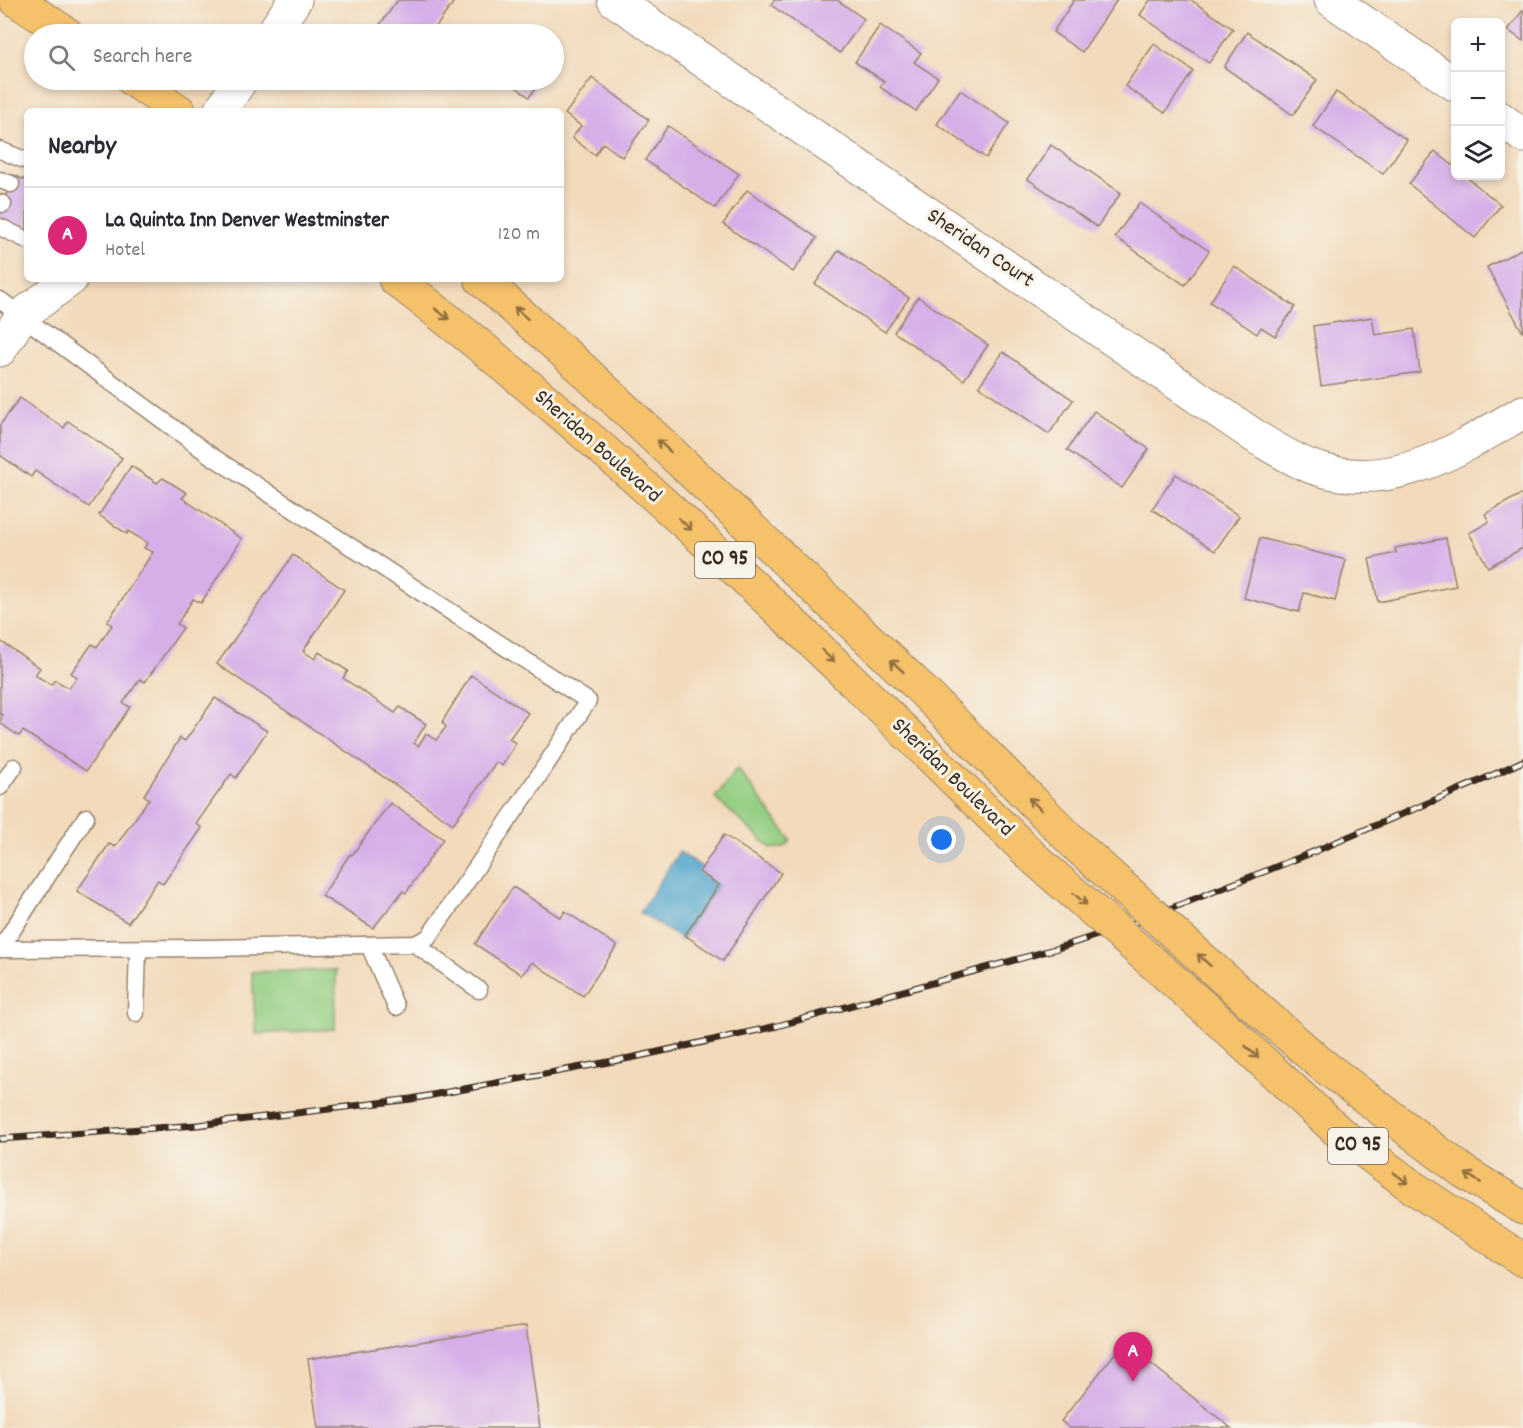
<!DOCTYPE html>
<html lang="en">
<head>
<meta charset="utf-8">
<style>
	:root { --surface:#fff; --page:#f7f7f7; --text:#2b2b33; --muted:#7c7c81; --line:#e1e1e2; --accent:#db2777 }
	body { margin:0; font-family:Dekko,sans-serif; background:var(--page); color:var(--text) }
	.controls { position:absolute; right:18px; top:18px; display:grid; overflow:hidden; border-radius:9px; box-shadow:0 3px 9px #0003 }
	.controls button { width:54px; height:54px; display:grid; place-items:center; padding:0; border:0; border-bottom:2px solid var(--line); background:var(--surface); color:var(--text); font:30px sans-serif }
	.you { position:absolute; left:942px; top:840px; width:21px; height:21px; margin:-15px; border:4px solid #fff; border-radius:50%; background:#1a73e8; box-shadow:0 0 0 9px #1a73e833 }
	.badge { display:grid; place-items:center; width:39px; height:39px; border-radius:50%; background:var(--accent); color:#fff; font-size:20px; font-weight:700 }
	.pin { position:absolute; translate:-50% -50px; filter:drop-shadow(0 2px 3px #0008) }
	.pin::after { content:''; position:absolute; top:32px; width:21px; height:18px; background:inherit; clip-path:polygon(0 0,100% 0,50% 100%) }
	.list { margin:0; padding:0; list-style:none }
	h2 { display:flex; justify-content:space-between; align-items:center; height:78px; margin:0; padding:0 24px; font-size:26px }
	h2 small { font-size:20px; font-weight:400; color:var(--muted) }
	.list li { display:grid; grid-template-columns:39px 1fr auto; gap:18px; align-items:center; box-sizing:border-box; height:96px; padding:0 24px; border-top:2px solid var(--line) }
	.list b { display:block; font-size:22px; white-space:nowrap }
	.list p { margin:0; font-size:20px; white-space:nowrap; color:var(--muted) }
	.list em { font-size:20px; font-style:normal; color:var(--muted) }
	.icon { flex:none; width:33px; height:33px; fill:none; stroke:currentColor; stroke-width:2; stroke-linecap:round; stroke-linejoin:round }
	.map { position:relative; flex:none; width:1523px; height:1428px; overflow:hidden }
	.search { position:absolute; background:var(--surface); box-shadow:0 3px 9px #0003; left:24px; top:24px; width:540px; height:66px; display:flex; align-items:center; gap:15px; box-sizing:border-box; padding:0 21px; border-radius:33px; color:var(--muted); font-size:22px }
	.panel { position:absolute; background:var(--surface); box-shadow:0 3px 9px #0003; left:24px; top:108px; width:540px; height:174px; border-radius:9px }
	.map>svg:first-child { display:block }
</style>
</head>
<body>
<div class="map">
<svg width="1523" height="1428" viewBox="0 0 1523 1428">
	<rect width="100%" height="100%" fill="#f7f3e8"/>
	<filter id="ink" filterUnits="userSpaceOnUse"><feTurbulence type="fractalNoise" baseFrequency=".0167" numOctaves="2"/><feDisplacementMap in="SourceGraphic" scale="12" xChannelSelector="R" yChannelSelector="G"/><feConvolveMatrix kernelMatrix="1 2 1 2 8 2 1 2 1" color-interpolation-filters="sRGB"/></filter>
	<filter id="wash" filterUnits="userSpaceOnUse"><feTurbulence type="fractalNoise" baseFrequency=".008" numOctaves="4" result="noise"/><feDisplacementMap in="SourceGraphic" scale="24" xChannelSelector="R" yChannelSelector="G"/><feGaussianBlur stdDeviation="1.35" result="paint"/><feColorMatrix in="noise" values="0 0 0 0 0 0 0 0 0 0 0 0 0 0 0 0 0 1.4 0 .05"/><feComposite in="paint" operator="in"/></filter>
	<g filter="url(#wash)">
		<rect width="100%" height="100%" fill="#f2dabb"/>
		<g fill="#95cf84" stroke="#687c51" stroke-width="1.5">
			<path d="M737,768L791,840C787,848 780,849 771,848L715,798Z"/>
			<polygon points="336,970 335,1029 256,1034 252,972"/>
		</g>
		<polygon fill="#53a5ce" stroke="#476876" stroke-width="1.5" points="679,852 702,867 719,885 682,940 640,912"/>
		<g id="blocks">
			<g fill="#d6afe9">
				<polygon points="398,0 455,0 431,34 373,34"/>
				<polygon points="774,0 837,0 864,19 840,53 771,5"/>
				<polygon points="1074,0 1117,0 1082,52 1053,32"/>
				<polygon points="1150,0 1191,0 1233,29 1209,63 1140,15"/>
				<polygon points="1523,10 1523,41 1508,30"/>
				<polygon points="880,25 921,53 914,62 938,78 916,111 880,87 884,81 855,62"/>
				<polygon points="1247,32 1317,80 1293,115 1224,67"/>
				<polygon points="1154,44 1193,71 1165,113 1125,86"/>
				<polygon points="592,78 649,120 622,157 603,143 595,155 572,138 581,126 565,114"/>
				<polygon points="507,80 542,80 529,97"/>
				<polygon points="960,90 1009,123 986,158 937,124"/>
				<polygon points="1336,92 1407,140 1383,174 1313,126"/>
				<polygon points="668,126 739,174 715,208 645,160"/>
				<polygon points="1051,145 1121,193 1097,227 1028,179"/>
				<polygon points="1435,151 1456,168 1456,176 1465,176 1501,205 1475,238 1409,184"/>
				<polygon points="14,175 27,181 27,233 0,222 0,210"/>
				<polygon points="747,190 817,238 793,272 723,224"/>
				<polygon points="1139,203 1209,251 1185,285 1115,237"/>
				<polygon points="1523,248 1523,333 1487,267"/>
				<polygon points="839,250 909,298 885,332 815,284"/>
				<polygon points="1234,266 1295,307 1275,336 1261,327 1257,334 1210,302"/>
				<polygon points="918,297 988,345 964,380 894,332"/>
				<polygon points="1372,317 1375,335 1414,329 1420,372 1321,386 1313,326"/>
				<polygon points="1003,352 1073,400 1049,434 979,386"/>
				<polygon points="20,398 64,428 68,421 122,458 89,507 35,471 31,477 0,455 0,425"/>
				<polygon points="1094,411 1149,449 1122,488 1067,450"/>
				<polygon points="131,466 157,483 163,478 187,493 182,498 242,539 201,603 193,599 177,624 183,628 145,682 140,679 123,703 130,707 86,771 23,731 19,736 0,723 2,715 0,714 0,641 40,668 35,675 51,685 55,680 69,688 77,677 71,673 92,644 97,647 112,625 107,622 153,552 144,548 148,543 128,531 127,534 99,515"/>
				<polygon points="1176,474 1239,516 1215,551 1152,509"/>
				<polygon points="1523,493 1523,548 1488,567 1469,533 1489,522 1485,514"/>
				<polygon points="1260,538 1346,560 1335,601 1304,593 1299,612 1244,598"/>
				<polygon points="1446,538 1456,586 1378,602 1369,559 1396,553 1395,548"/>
				<polygon points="293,555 344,590 303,651 315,659 319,652 348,671 343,678 395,713 400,707 426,724 414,743 418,746 426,734 436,740 446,727 442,722 471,675 528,713 509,739 516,743 502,766 496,762 453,824 217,664"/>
				<polygon points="215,698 267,731 236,778 231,774 196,824 202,828 163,884 158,880 128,923 77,891 109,844 115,847 149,799 144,795 180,738 185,741"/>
				<polygon points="390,803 443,839 406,893 403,891 373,928 322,896 350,854 352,855"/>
				<polygon points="724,835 781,873 723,961 685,935 719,885 699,872"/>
				<polygon points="513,887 561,918 565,911 617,946 583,996 532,962 522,975 475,944"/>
				<polygon points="526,1326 540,1428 318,1428 308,1359"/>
				<polygon points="1124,1342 1231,1428 1070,1428 1061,1421"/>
			</g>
		</g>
	</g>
	<g filter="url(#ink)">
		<use href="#blocks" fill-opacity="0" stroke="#96826c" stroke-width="1.5"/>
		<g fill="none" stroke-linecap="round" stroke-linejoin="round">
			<g stroke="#96826c" stroke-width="19">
				<g id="lane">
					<polyline points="0,150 27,161"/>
					<polyline points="0,180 11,184"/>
					<polyline points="0,203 3,204"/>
					<polyline points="0,227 27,240"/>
					<polyline points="0,300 210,455 588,701 530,789 428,938 415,944 208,948 0,949"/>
					<polyline points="0,787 14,767"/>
					<polyline points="415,944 479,990"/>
					<polyline points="369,945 396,1007"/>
					<polyline points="0,949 86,817"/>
					<polyline points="136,1013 138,949"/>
				</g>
			</g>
			<g stroke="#96826c" stroke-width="35">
				<g id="street">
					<path d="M614,0L1259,439C1276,449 1293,460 1312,467C1391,495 1457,450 1523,412"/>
					<polyline points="1331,0 1456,85"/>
					<polyline points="272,34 295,0"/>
					<polyline points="220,111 241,80"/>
					<polyline points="1500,118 1523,136"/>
					<polyline points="0,350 22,315 71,279"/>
				</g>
			</g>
			<g stroke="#96826c" stroke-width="35">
				<g id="primary">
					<polyline points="16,0 67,34"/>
					<polyline points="133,80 179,111"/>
					<path d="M395,279C625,454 830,658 1036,860"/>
					<polyline points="481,279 578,365 914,682 1076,845"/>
					<polyline points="1248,1000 1320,1063 1464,1172 1523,1208"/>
					<polyline points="1209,1012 1341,1134 1414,1188 1523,1260"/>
				</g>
			</g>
			<use href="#lane" stroke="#fff" stroke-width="16"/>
			<use href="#street" stroke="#fff" stroke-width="33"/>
			<use href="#primary" stroke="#f5c16b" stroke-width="33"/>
			<g stroke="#3b2a1e" stroke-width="7">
				<polyline id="rail" points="0,1139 198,1125 411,1099 635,1057 777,1026 1058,948 1134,923 1306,855 1482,780 1523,761"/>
			</g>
			<use href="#rail" stroke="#f7f3e8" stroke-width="4.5" stroke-dasharray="14" stroke-linecap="butt"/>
			<g stroke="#96826c" stroke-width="35" stroke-linecap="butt">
				<g id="primary-bridge">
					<polyline points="1076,845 1248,1000"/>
					<polyline points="1036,860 1209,1012"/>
				</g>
			</g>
			<use href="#primary-bridge" stroke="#f5c16b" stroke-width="33"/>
		</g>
		<defs><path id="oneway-shaft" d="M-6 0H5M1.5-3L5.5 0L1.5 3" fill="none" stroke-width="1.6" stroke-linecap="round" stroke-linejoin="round" transform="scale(1.5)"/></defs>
		<g stroke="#8f6e41">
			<use href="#oneway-shaft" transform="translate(521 313) rotate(-138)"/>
			<use href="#oneway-shaft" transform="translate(442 314) rotate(38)"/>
			<use href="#oneway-shaft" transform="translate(664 446) rotate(-137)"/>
			<use href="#oneway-shaft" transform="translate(685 524) rotate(42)"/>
			<use href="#oneway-shaft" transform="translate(828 656) rotate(44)"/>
			<use href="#oneway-shaft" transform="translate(897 666) rotate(-137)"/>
			<use href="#oneway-shaft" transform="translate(1035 804) rotate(-135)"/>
			<use href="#oneway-shaft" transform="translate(1080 899) rotate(41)"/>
			<use href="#oneway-shaft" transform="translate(1204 960) rotate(-138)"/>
			<use href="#oneway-shaft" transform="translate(1252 1052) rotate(43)"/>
			<use href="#oneway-shaft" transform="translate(1401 1178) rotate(37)"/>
			<use href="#oneway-shaft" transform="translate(1473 1178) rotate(-149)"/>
		</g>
	</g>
	<g text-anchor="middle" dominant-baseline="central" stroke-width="6" stroke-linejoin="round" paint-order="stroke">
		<g fill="#f7f3e8" stroke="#73665b" stroke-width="1.5">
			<rect x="695" y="542" width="60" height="36" rx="4.5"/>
			<rect x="1328" y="1128" width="60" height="36" rx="4.5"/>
		</g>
		<g font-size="21" font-weight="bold" fill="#3b2a1e">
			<text x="725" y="560">CO 95</text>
			<text x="1358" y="1146">CO 95</text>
		</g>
		<g font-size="22" fill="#3b2a1e" stroke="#f7f3e8">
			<text transform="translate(980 249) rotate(34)">Sheridan Court</text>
			<text transform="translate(597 447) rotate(41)">Sheridan Boulevard</text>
			<text transform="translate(952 778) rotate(44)">Sheridan Boulevard</text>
		</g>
	</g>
</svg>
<div class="controls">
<button>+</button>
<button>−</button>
<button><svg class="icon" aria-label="layers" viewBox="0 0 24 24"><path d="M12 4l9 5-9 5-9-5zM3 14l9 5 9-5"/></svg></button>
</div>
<div class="you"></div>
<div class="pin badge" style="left:1133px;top:1382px">A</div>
<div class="search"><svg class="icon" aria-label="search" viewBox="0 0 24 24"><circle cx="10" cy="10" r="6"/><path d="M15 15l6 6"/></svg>Search here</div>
<section class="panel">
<h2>Nearby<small></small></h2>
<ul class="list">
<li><span class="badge">A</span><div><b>La Quinta Inn Denver Westminster</b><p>Hotel</p></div><em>120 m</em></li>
</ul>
</section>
</div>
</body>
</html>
